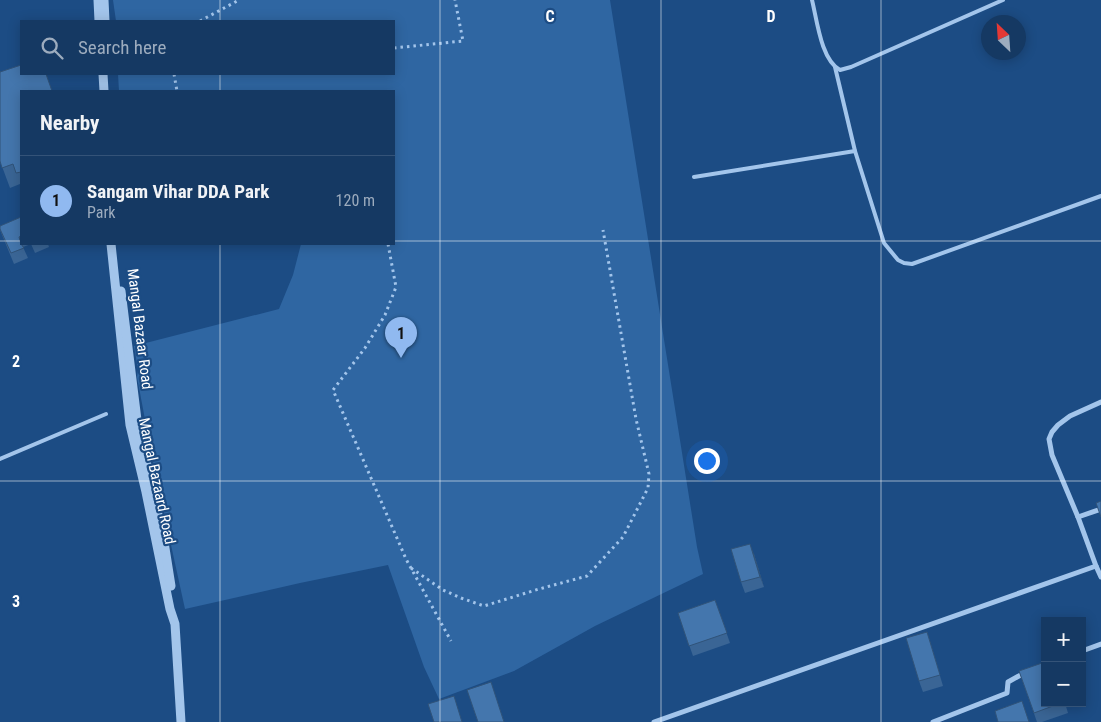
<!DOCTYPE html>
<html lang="en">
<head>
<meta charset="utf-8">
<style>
	:root { --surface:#153963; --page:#22446c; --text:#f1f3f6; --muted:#9dacbe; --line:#345378; --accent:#90b9f0 }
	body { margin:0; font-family:"Roboto Condensed",sans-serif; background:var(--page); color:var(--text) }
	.controls { position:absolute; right:15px; bottom:15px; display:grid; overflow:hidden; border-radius:0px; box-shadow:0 2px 12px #0003 }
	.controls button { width:45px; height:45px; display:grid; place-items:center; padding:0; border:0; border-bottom:1px solid var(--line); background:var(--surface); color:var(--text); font:25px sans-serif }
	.compass { position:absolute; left:981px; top:15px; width:45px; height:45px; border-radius:50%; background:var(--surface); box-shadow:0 2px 12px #0003; rotate:335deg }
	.you { position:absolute; left:706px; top:460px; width:18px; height:18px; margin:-12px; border:4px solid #fff; border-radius:50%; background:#1a73e8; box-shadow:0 0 0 8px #1a73e833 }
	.badge { display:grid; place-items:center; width:32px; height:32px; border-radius:50%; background:var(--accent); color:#111; font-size:16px; font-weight:700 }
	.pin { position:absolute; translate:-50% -41px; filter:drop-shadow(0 1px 2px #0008) }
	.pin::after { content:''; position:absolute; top:26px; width:18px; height:15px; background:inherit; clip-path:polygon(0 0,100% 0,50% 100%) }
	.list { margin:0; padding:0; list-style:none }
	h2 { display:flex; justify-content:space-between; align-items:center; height:65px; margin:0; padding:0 20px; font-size:21px }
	h2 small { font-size:16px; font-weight:400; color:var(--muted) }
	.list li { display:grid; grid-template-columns:32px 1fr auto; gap:15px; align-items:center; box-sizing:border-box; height:90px; padding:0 20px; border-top:1px solid var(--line) }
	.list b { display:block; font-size:19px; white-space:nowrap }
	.list p { margin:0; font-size:16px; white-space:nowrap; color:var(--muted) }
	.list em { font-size:16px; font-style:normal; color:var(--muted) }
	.icon { flex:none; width:28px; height:28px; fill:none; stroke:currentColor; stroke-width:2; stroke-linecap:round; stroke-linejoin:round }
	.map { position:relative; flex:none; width:1101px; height:722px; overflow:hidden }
	.search { position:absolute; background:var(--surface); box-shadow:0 2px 12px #0003; left:20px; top:20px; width:375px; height:55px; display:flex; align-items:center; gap:12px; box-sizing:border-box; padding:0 18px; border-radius:0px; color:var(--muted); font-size:19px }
	.panel { position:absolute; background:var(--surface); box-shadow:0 2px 12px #0003; left:20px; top:90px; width:375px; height:155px; border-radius:0px }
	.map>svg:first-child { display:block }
</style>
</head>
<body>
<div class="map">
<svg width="1101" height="722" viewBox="0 0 1101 722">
	<rect width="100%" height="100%" fill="#1c4c84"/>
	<polygon fill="#2f66a2" points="113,0 610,0 697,547 703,574 595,626 514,671 439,699 424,667 388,565 300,583 185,609 154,467 137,377 138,370 134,346 279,309 293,275 301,244 394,244 394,91 119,91 118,74 394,74 394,21 116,21"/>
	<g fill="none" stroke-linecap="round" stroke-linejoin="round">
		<g stroke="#a3c5eb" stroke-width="3" stroke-dasharray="2.5 4" stroke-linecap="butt">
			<polyline points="200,21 239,0"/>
			<polyline points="394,48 463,41 455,0"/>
			<polyline points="174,74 177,91"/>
			<polyline points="388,244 396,287 385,315 365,348 333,390 406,559 451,641"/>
			<polyline points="411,568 443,590 461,598 484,606 539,589 587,576 623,537 648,488 649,474 636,419 603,230"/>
		</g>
		<g stroke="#a3c5eb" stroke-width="4">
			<path d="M812,0C817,20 821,60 840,70L851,67L1003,0"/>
			<polyline points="835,67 855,151 884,243 898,260 904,263 912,264 1101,196"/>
			<polyline points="694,177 855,151"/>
			<polyline points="0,459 106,414"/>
		</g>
		<g stroke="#a3c5eb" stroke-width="5">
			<polyline points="1078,517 1101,509"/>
			<polyline points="1096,566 1101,577"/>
			<polyline points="1082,651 1101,644"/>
			<polyline points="654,722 1096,566 1078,517 1052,455 1049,439 1052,432 1058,425 1070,416 1101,402"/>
			<polyline points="933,722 1007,693 1008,682 1026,672"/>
		</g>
		<g stroke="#a3c5eb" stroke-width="9">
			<polyline points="98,0 99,21"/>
			<polyline points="104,0 105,21"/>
			<polyline points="103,74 104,91"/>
			<polyline points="111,244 130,425 146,492 170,609 175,624 181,722"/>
			<polyline points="121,291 137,420 164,542 171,586"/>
		</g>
	</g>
	<g fill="#3a6595">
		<polygon points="21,91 21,187 20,184 10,188 0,161"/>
		<polygon points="21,217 21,244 48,244 49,247 35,253 31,244 23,247 28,258 14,264 0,230"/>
		<polygon points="754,554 764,587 745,593 741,582"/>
		<polygon points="715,600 730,643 693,656 678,613"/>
		<polygon points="927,632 943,686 923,692 919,681"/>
		<polygon points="1019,671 1045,703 1065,703 1068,713 1042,722 1037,722"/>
	</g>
	<polygon fill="#305379" points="750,544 754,554 764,587 760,577"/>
	<g fill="#4476ad" stroke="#305379">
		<polygon points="21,65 21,74 46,74 52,91 21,91 21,172 16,173 13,164 2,168 0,161 0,72"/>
		<polygon points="21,217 21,236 19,237 21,244 24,248 11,253 0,229 0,226"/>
		<polygon points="1101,501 1101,517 1096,503"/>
		<polygon points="750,544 760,577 741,582 731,549"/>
		<polygon points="715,600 727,633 689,646 678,613"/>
		<polygon points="927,632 940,675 919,681 906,638"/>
		<polygon points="1045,662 1045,703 1061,703 1034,713 1019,671"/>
		<polygon points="491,682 504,722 478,722 467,690"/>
		<polygon points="454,696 462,722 434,722 428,704"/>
		<polygon points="1022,701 1029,722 998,722 995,711"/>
	</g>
	<path fill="none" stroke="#fff" stroke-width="1" stroke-opacity="0.55" d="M220,0V21M440,0V722M661,0V722M881,0V722M220,74V91M0,241H21M394,241H1101M220,244V722M0,481H1101"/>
	<g text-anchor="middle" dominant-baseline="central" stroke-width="4.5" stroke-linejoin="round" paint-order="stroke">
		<g font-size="15" fill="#fff" stroke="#1c4c84">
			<text transform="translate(140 329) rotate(83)">Mangal Bazaar Road</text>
			<text transform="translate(157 481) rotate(78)">Mangal Bazaard Road</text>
		</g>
	</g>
	<g font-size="16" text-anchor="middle" font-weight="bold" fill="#fff" stroke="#1c4c84" stroke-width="4.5" stroke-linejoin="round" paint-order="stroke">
		<text x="550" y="22">C</text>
		<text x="771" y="22">D</text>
		<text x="16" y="367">2</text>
		<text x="16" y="607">3</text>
	</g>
</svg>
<div class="controls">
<button>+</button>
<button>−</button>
</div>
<svg class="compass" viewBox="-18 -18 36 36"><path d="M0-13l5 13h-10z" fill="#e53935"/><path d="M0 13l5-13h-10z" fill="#9dacbe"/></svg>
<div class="you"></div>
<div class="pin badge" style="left:401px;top:358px">1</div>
<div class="search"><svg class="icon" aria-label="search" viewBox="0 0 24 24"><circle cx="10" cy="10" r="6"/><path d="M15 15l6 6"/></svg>Search here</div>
<section class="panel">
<h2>Nearby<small></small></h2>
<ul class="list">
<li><span class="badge">1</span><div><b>Sangam Vihar DDA Park</b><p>Park</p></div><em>120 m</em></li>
</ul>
</section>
</div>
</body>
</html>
